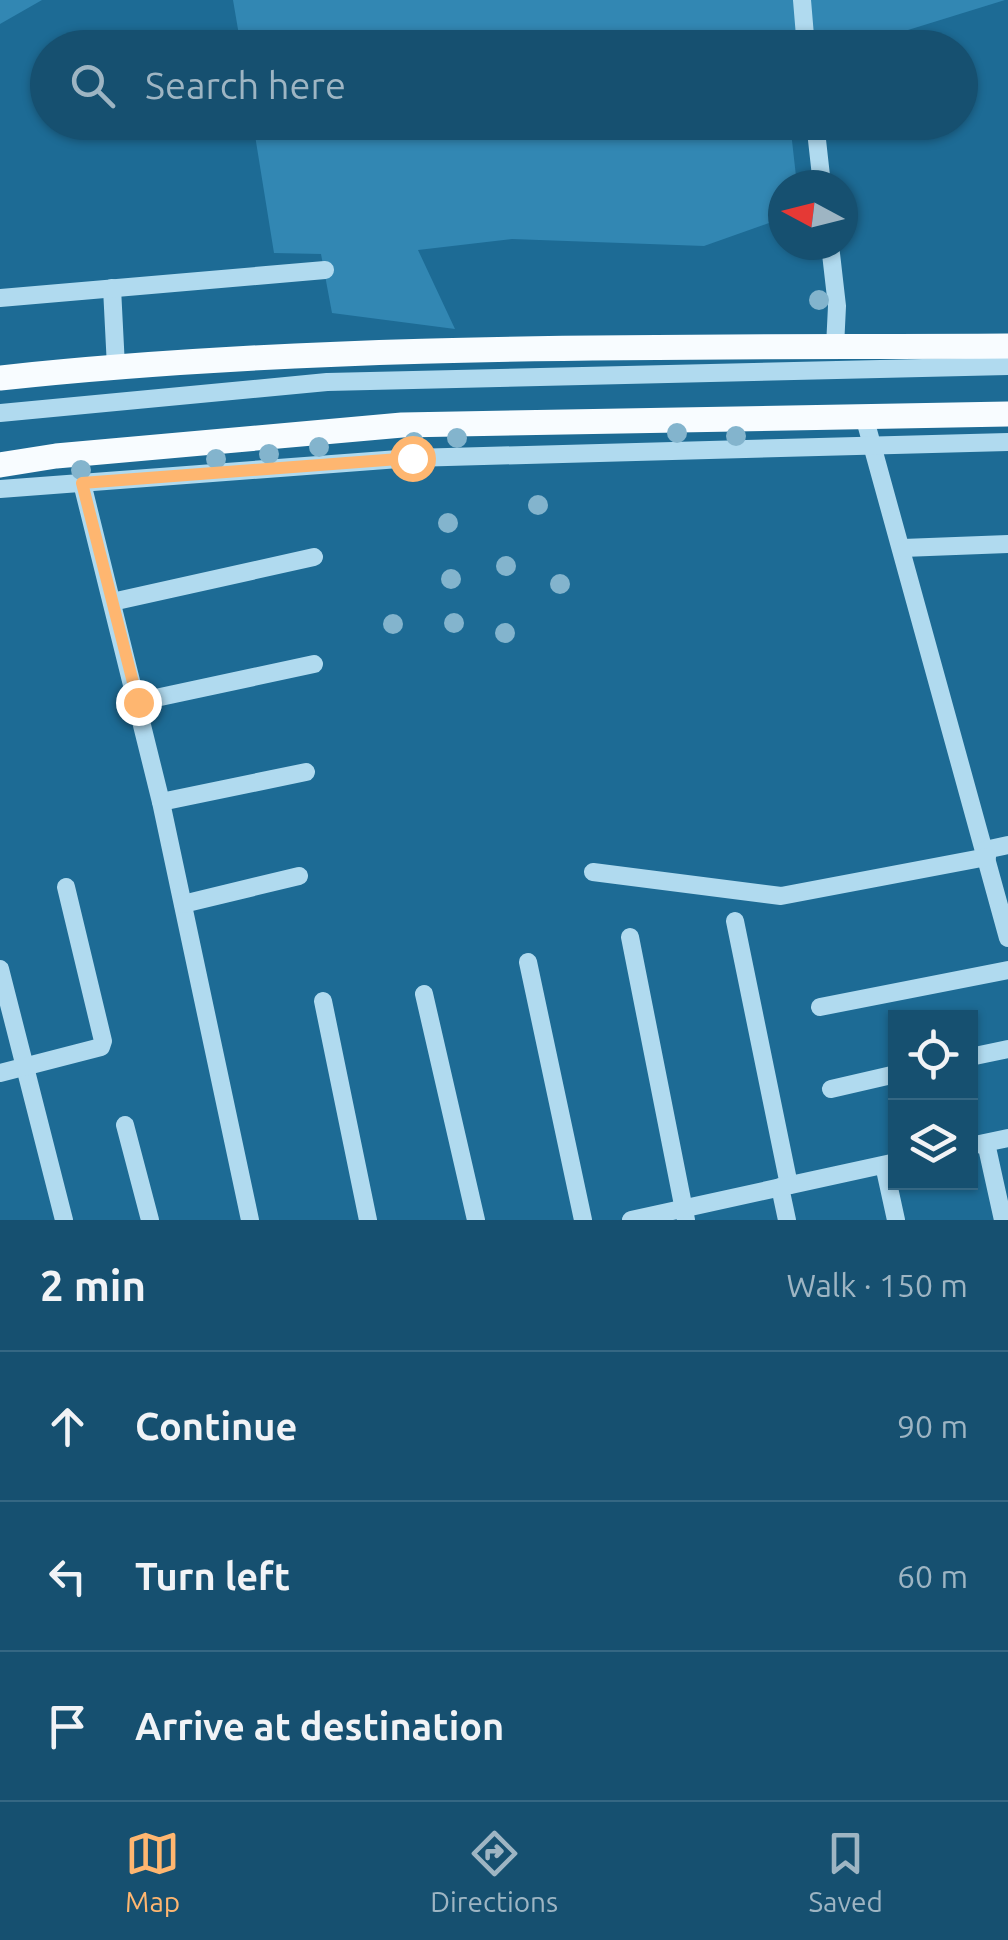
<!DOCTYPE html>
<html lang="en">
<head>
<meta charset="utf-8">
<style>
	:root { --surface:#165070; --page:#235a78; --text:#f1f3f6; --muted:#9eb5c3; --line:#356783; --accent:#feb670 }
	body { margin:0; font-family:Ubuntu,sans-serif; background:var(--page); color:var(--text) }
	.controls { position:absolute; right:30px; bottom:30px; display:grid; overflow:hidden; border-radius:0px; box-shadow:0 2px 8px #0004 }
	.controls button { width:90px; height:90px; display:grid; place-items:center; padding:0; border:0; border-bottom:2px solid var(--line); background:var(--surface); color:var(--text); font:50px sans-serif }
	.compass { position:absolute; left:768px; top:170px; width:90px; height:90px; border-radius:50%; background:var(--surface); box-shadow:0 2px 8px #0004; rotate:277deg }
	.stop { position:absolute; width:30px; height:30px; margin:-22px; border:8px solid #feb670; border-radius:50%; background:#fff }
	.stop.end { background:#feb670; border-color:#fff; box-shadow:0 2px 10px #0008 }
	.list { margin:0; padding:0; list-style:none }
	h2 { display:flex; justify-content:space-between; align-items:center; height:130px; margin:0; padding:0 40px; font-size:42px }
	h2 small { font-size:32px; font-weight:400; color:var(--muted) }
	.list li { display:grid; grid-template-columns:65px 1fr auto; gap:30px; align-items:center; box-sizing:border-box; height:150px; padding:0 40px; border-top:2px solid var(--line) }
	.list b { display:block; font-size:38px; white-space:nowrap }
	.list em { font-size:32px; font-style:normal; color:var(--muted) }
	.icon { flex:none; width:55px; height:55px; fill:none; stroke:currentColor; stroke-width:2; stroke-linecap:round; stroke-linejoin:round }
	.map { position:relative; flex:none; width:1008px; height:1220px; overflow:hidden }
	.search { position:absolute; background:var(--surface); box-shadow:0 2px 8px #0004; left:30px; right:30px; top:30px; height:110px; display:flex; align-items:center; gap:25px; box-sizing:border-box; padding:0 35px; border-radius:55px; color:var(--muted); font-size:38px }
	.sheet { height:580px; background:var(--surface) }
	nav { display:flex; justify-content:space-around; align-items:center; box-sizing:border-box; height:140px; border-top:2px solid var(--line); background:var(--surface); font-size:28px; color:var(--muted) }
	nav a { display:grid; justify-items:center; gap:5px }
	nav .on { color:var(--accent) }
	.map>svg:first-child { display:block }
</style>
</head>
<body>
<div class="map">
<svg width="1008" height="1220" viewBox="0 0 1008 1220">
	<rect width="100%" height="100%" fill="#1d6b95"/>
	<g fill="#3287b3">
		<polygon points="0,0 42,0 0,24"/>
		<polygon points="233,0 1005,0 866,43 862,48 241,47"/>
		<polygon points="253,123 790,123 797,185 783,185 783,218 704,246 512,239 418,250 455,329 332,313 321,254 274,253"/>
	</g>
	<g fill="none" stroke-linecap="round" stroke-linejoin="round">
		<g stroke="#b0daef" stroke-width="18">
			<polyline points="802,0 806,48"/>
			<polyline points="815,122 822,185"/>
			<polyline points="830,245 837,306 835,347"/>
			<polyline points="112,288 116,367"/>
			<polyline points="0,298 325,270"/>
			<polyline points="0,413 327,382 1008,366"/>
			<polyline points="864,416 1008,938"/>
			<polyline points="82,483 161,802 250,1220"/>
			<polyline points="0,489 412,458 1008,442"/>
			<polyline points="903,548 1008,544"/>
			<polyline points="112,602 314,557"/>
			<polyline points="137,702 314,664"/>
			<polyline points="161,802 306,772"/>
			<polyline points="985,850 1008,845"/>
			<polyline points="593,872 781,896 987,857"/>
			<polyline points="183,904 299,876"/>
			<polyline points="735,921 789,1185"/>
			<polyline points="630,937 686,1220"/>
			<polyline points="528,962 583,1220"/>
			<polyline points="0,969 64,1220"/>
			<polyline points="424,994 476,1220"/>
			<polyline points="323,1001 368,1220"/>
			<polyline points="820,1007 1008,970"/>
			<polyline points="970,1057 1008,1049"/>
			<polyline points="0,1073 101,1047 103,1041 66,887"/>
			<polyline points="831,1089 896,1074"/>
			<polyline points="125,1125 150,1220"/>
			<polyline points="986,1143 1003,1220"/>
			<polyline points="970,1146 1008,1138"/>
			<polyline points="884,1165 896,1220"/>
			<polyline points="780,1187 787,1220"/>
			<polyline points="631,1220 896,1162"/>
		</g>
		<g stroke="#f8fcff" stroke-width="25">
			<path d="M0,378C334,342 672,348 1008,346"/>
			<polyline points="0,465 56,456 402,425 1008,414"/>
		</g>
	</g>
	<g fill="#83b4cd">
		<circle cx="819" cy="300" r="10"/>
		<circle cx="677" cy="433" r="10"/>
		<circle cx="736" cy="436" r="10"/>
		<circle cx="457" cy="438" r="10"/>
		<circle cx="414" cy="442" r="10"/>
		<circle cx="319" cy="447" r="10"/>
		<circle cx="269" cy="454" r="10"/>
		<circle cx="216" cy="459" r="10"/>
		<circle cx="81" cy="470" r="10"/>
		<circle cx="538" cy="505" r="10"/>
		<circle cx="448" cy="523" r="10"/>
		<circle cx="506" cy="566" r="10"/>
		<circle cx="451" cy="579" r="10"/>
		<circle cx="560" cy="584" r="10"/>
		<circle cx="454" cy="623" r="10"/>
		<circle cx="393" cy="624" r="10"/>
		<circle cx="505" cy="633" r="10"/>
	</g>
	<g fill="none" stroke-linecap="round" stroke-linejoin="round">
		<polyline stroke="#feb670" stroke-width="12" points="138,702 82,483 412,458"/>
	</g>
</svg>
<div class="controls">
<button><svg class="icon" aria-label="locate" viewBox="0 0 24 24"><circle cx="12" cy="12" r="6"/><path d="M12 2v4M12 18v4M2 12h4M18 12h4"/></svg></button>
<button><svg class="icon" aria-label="layers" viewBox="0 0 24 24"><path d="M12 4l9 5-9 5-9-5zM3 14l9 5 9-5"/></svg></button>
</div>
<svg class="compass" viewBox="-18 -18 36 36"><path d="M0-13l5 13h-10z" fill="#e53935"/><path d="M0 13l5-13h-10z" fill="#9eb5c3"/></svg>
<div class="stop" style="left:412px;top:458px"></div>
<div class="stop end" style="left:138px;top:702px"></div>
<div class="search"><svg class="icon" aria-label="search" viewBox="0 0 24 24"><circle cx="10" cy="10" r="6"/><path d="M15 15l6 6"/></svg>Search here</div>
</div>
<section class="sheet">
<h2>2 min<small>Walk · 150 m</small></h2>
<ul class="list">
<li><svg class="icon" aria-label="ahead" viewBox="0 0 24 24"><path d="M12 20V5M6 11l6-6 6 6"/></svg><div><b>Continue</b></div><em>90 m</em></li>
<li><svg class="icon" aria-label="left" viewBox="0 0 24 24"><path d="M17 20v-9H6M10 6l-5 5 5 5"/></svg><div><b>Turn left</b></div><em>60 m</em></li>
<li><svg class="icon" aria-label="arrive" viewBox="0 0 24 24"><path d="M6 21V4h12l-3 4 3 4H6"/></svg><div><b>Arrive at destination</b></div></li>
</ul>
</section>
<nav>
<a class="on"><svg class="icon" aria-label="map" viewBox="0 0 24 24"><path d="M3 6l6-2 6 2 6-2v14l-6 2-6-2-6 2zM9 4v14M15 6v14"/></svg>Map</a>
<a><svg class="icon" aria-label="directions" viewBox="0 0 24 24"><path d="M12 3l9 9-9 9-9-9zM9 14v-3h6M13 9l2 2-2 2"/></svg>Directions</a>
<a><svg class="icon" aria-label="saved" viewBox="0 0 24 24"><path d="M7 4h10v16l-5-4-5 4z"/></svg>Saved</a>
</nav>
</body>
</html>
